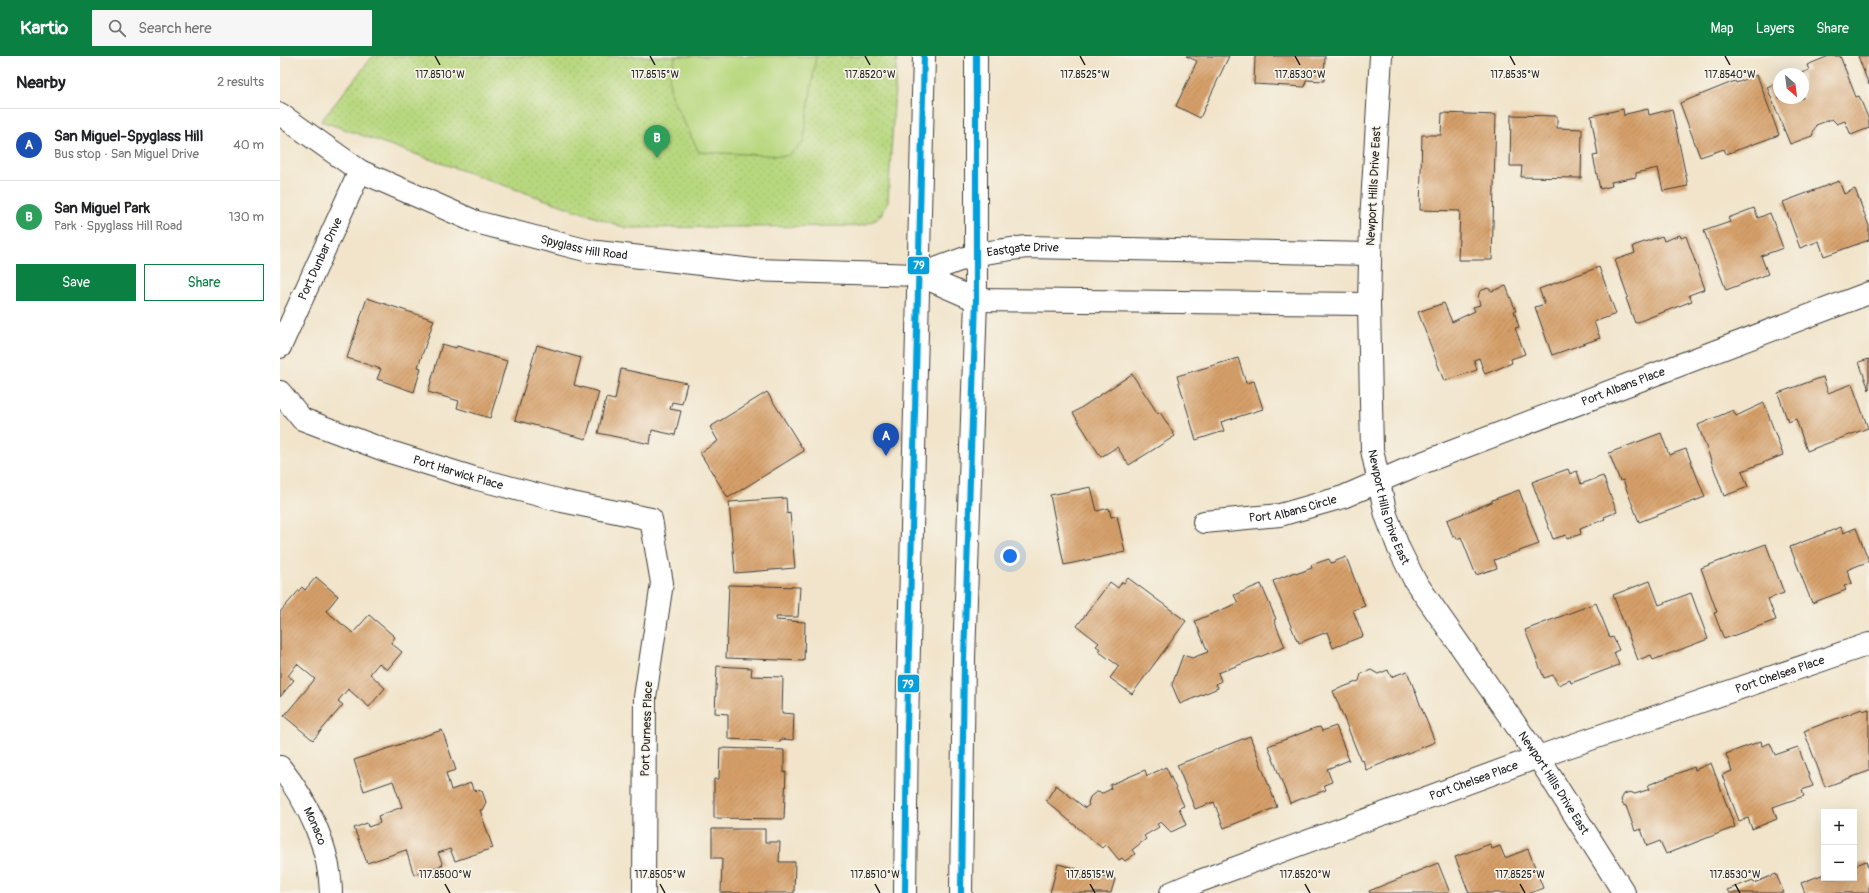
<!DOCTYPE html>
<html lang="en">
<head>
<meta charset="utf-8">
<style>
	:root { --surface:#fff; --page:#f6f6f6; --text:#202124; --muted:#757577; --line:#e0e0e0; --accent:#0b8043 }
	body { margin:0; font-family:Pangolin,sans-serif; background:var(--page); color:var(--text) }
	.controls { position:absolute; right:12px; bottom:12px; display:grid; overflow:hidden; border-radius:0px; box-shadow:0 4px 16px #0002 }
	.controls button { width:36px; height:36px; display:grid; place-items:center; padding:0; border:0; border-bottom:1px solid var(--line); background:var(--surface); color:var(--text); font:20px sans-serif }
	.compass { position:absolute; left:1493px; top:12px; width:36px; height:36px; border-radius:50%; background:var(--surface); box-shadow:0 4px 16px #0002; rotate:152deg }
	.you { position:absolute; left:730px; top:500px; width:14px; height:14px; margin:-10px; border:3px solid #fff; border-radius:50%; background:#1a73e8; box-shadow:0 0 0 6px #1a73e833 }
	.badge { display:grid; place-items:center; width:26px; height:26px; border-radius:50%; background:var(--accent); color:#fff; font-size:13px; font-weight:700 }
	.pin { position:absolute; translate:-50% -33px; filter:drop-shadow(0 1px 2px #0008) }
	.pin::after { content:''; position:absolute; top:21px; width:14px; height:12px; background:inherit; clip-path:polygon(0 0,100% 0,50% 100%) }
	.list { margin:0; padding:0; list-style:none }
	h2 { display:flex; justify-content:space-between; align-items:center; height:52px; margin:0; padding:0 16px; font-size:17px }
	h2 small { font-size:13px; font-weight:400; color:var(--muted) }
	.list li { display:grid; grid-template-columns:26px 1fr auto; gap:12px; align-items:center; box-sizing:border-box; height:72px; padding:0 16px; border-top:1px solid var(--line) }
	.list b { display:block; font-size:15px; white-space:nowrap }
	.list p { margin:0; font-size:13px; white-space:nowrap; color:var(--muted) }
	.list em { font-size:13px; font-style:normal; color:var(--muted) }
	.actions { display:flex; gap:8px; padding:12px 16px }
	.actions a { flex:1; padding:9px 0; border:1px solid var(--accent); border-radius:0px; text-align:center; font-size:14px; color:var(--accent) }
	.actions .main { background:var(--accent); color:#fff }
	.icon { flex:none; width:22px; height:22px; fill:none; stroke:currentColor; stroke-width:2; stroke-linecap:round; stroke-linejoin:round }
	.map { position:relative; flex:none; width:1589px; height:837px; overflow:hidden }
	header { display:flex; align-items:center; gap:24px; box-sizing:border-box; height:56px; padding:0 20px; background:var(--accent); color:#fff }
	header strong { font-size:19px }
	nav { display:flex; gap:22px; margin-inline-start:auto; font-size:14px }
	.search { width:280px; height:36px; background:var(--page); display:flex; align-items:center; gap:10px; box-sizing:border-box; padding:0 14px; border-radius:0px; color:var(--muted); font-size:15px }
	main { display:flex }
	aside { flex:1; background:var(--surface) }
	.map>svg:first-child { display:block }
</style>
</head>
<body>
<header>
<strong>Kartio</strong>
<div class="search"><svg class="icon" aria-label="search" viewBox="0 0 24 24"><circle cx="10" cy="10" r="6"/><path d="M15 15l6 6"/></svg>Search here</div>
<nav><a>Map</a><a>Layers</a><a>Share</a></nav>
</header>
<main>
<aside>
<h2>Nearby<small>2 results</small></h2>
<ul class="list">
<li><span class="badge" style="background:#1a4fb4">A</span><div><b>San Miguel-Spyglass Hill</b><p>Bus stop · San Miguel Drive</p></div><em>40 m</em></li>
<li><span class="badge" style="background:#2e9e5b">B</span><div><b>San Miguel Park</b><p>Park · Spyglass Hill Road</p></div><em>130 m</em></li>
</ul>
<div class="actions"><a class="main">Save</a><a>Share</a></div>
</aside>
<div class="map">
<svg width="1589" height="837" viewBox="0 0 1589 837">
	<defs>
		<pattern id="grass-dots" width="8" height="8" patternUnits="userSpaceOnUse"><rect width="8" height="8" fill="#b8d87f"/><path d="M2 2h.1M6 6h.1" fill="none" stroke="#9eb96d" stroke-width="1.8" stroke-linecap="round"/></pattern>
		<pattern id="building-hatch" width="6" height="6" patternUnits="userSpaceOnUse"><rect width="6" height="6" fill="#d59f69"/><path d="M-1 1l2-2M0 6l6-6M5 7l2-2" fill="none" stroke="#b6885a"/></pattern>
	</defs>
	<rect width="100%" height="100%" fill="#f7f3e8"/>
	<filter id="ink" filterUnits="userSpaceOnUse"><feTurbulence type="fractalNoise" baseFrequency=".025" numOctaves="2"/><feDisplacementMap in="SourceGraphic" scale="8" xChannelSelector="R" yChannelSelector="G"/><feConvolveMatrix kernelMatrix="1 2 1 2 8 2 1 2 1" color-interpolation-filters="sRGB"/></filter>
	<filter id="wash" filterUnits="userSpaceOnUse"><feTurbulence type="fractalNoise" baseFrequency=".012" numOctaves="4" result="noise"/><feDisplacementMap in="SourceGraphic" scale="16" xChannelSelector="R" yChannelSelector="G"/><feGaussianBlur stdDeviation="0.9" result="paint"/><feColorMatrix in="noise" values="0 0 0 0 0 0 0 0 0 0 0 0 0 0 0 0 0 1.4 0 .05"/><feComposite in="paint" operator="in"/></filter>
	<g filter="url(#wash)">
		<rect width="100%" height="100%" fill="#f1e4ca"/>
		<path fill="url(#grass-dots)" stroke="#6a7a4e" d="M93,0H617L608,145C603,160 595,166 580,170L346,172L41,65Z"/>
		<polygon fill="#b8d87f" stroke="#6a7a4e" points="396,0 536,0 523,87 507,100 419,96 391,40 389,22"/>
		<g id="blocks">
			<g fill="url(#building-hatch)">
				<polygon points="906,0 949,0 920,62 896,50 917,5"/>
				<polygon points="975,0 1045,0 1044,25 1026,24 1025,31 974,28"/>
				<polygon points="1549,0 1560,0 1576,41 1579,40 1589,64 1589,72 1571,79 1565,65 1557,68 1552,63 1536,69 1532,80 1510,88 1487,31 1499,26 1499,42 1523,42 1523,18 1519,18 1529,14 1527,9"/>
				<polygon points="1578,0 1589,0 1589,29"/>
				<polygon points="1477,19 1499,79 1446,98 1444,93 1420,101 1400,47 1455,25 1456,27"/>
				<polygon points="1343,53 1344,60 1346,58 1368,53 1369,59 1392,53 1408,130 1383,135 1378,112 1356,117 1356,121 1331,126 1332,130 1320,133 1313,100 1318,99 1311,60"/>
				<polygon points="1162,57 1216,59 1212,204 1178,204 1180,155 1140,154 1142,79 1161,79"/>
				<polygon points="1231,59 1277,60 1277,72 1302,73 1301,122 1241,121 1242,110 1230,110"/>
				<polygon points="1559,125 1564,138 1575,133 1589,170 1589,184 1544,200 1539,185 1520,192 1503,146"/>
				<polygon points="1474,152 1478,162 1490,157 1503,192 1481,200 1488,218 1446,234 1424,175 1450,166 1448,162"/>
				<polygon points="1400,179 1401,182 1406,180 1425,233 1409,239 1412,245 1355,267 1346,242 1348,241 1335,204 1355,197 1353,190 1382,180 1384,185"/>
				<polygon points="1319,211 1336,258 1314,266 1320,282 1272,299 1255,251 1265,248 1259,233"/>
				<polygon points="1226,230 1236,255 1234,255 1239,271 1235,272 1245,298 1231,303 1232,307 1205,318 1199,302 1194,304 1197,314 1164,325 1138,256 1164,247 1172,266 1195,255 1193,251 1200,249 1198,241 1200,235 1208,232 1212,235"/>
				<polygon points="87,242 154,264 138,311 141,312 134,336 97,323 101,313 67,302"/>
				<polygon points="162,288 176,292 177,290 227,305 210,362 177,352 179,345 148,336"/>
				<polygon points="257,289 301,302 294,329 319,336 306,383 235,364"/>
				<polygon points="958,302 966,327 974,325 983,353 941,366 944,375 916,384 897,320"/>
				<polygon points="1589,303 1589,334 1579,306"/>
				<polygon points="341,313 407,327 402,348 392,346 390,353 401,355 395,379 372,374 370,388 318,377 326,342 335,344"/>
				<polygon points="852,318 878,358 880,356 895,380 849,409 837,391 821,401 793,357"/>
				<polygon points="1543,321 1548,337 1572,328 1588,372 1527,395 1516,363 1508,366 1498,337"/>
				<polygon points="487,336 524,395 448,442 420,397 438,385 430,371"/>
				<polygon points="1484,347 1503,399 1462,415 1468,431 1444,440 1418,369 1453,354 1456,360"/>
				<polygon points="1381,377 1389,399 1406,393 1425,441 1359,466 1343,424 1340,425 1329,397"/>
				<polygon points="1288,413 1290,418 1297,415 1301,428 1323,420 1337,456 1324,461 1325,463 1300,473 1301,478 1287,483 1286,479 1273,483 1252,426"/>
				<polygon points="811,431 817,455 829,452 831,461 837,460 845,496 784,509 770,439"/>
				<polygon points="1239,434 1259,488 1214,504 1217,512 1196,519 1181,481 1177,483 1176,480 1173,481 1167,464 1212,446 1212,444"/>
				<polygon points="506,442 507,458 510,457 515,512 455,517 449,446"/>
				<polygon points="1561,471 1563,477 1576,472 1589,505 1567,514 1572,527 1564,530 1566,534 1532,547 1510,491"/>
				<polygon points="1486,488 1504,537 1488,543 1496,564 1444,583 1434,557 1437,556 1421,512"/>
				<polygon points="1066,501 1085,550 1073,554 1083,580 1053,592 1047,576 1019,587 1018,584 1017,585 993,525 1015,516 1016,518 1032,512 1031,509 1049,503 1051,507"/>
				<polygon points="36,521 58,540 46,555 73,577 89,559 115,581 111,587 122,596 107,614 99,607 90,618 105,632 89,651 68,633 58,645 63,649 33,684 4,660 35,623 17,608 8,620 14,624 0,641 0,556 22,531 25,534"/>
				<polygon points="848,522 906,565 852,638 830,622 839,610 818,595 820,593 816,590 819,587 797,570 830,526 838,532 842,526 844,527"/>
				<polygon points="1370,525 1379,549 1411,537 1428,583 1373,604 1371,599 1358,604 1333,539"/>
				<polygon points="981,528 996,563 994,564 1005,591 938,617 941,625 936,628 938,632 900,648 892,629 903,599 912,602 928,596 915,565 958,547 954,539"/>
				<polygon points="449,529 520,531 518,561 496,561 496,564 525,566 524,605 446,602"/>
				<polygon points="1316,547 1330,582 1333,581 1339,594 1334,596 1339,609 1291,627 1290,624 1278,629 1273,619 1264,622 1245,574"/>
				<polygon points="437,610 472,612 471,620 503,621 502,657 514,658 513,684 501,683 500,686 448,683 448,658 435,657"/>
				<polygon points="1091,614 1098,618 1108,614 1111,621 1127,615 1155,686 1086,714 1083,704 1081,705 1053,635 1079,625 1081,618"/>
				<polygon points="1582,653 1583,655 1589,653 1589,715 1545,731 1524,675"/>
				<polygon points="1056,670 1069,704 1047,713 1052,726 1044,729 1046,734 1010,747 988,690 1035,672 1040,671 1042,675"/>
				<polygon points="162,674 176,714 166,717 171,734 191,727 193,734 202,735 206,746 202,754 200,754 213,792 175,805 170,793 158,797 163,809 134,819 126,794 87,807 74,772 87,767 88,771 100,767 98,760 122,751 113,725 84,735 74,704"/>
				<polygon points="970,680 997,751 944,772 934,746 915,753 897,709"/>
				<polygon points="1481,685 1482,690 1490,687 1495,699 1518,691 1533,730 1522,734 1524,740 1493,751 1497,763 1472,773 1468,762 1459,765 1442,719 1452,715 1446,698"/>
				<polygon points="440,692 504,694 504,717 506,716 504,763 434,762 434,723 439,723"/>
				<polygon points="1431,707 1455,771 1386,798 1380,785 1367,790 1361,773 1355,775 1346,750 1343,749 1341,744 1344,738 1350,736 1355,738 1370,733 1368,729 1414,711 1415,714"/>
				<polygon points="886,711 904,750 899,752 906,769 891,776 881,766 877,768 879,771 864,780 866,783 852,794 855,798 845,805 842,802 839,804 826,788 822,792 766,745 776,729 805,752 809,749 808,747 810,741 816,736 823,737 831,733 830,729 865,714 867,720"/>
				<polygon points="432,773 485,773 485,786 500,786 499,806 515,806 514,837 441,837 442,802 432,802"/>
				<polygon points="1210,788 1212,793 1220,790 1225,802 1248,793 1263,832 1251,837 1189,837 1175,801"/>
				<polygon points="1586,805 1589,814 1589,837 1525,837 1521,827 1544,818 1544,822 1574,822 1574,810"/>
				<polygon points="1158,807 1170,837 1090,837 1089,835"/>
				<polygon points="778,808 835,823 831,837 770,837"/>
				<polygon points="1496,818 1504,837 1449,837 1447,834 1473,824 1474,827"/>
			</g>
		</g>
	</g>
	<g filter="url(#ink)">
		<use href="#blocks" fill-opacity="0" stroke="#3c3a36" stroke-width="1"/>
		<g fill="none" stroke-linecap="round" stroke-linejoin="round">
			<g stroke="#3c3a36" stroke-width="24">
				<g id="minor">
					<path id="s1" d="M924,466L1000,459L1063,441L1134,410L1589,237"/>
					<path id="s2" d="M0,711C28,746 50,792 51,837"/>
					<path id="s3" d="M891,837L917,826L1258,701L1589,588"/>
				</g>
			</g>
			<g stroke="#3c3a36" stroke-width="24">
				<g id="tertiary">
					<path id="s4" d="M1101,0L1091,165L1089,248L1092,394L1106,459L1119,493L1135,525L1258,701L1344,837"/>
					<path id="s5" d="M696,198L746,191L1090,198"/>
					<polyline points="696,244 1089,248"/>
					<path id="s6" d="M0,291L80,115"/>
					<path id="s7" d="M0,336L22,363L107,395L194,422L282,445L371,463L382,527L365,641L364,837"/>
				</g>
			</g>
			<g stroke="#3c3a36" stroke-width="24">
				<g id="secondary">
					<path id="s8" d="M0,58L80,115L196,166L309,195L473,214L639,219L696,244"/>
					<polyline points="639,219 696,198"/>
					<polyline points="625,837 627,670 644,0"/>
					<polyline points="681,837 684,603 696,244 696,0"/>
				</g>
			</g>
			<use href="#minor" stroke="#fff" stroke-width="22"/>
			<use href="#tertiary" stroke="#fff" stroke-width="22"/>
			<use href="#secondary" stroke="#fff" stroke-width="22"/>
			<g stroke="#f7f3e8" stroke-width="9">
				<g id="bus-1">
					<polyline points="625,837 627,670 644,0"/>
					<polyline points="681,837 684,603 696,244 696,0"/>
				</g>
			</g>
			<use href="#bus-1" stroke="#03a0dd" stroke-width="6"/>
		</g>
	</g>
	<path fill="none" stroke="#1c1c1c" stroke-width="1.5" d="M155,0L160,9M370,0L375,9M585,0L590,9M800,0L805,9M1015,0L1020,9M1230,0L1235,9M1445,0L1450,9M165,828L170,837M380,828L385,837M595,828L600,837M810,828L815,837M1025,828L1030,837M1240,828L1245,837M1455,828L1460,837"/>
	<g text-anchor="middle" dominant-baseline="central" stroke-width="3.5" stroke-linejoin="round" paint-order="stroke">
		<g font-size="12" fill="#1c1c1c" stroke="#f7f3e8">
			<text transform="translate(1094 130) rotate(-87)">Newport Hills Drive East</text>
			<text stroke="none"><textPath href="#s8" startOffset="336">Spyglass Hill Road</textPath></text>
			<text stroke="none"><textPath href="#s5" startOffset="47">Eastgate Drive</textPath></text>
			<text stroke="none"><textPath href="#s6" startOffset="97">Port Dunbar Drive</textPath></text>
			<text stroke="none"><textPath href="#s1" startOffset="443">Port Albans Place</textPath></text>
			<text stroke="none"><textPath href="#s7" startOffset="200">Port Harwick Place</textPath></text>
			<text stroke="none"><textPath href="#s4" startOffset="454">Newport Hills Drive East</textPath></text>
			<text stroke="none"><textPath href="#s1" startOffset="90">Port Albans Circle</textPath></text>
			<text stroke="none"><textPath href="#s3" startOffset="647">Port Chelsea Place</textPath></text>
			<text transform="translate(367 673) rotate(-88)">Port Durness Place</text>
			<text stroke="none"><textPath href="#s3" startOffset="323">Port Chelsea Place</textPath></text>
			<text stroke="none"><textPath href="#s4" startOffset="778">Newport Hills Drive East</textPath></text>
			<text stroke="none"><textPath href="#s2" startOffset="69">Monaco</textPath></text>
		</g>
	</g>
	<g font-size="10" text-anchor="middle" fill="#1c1c1c" stroke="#f7f3e8" stroke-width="3.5" stroke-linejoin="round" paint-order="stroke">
		<text x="160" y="22">117.8510°W</text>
		<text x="375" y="22">117.8515°W</text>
		<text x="590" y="22">117.8520°W</text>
		<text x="805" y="22">117.8525°W</text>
		<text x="1020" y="22">117.8530°W</text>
		<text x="1235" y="22">117.8535°W</text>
		<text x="1450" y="22">117.8540°W</text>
		<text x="165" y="822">117.8500°W</text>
		<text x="380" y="822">117.8505°W</text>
		<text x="595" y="822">117.8510°W</text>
		<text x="810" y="822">117.8515°W</text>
		<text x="1025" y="822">117.8520°W</text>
		<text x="1240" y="822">117.8525°W</text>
		<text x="1455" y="822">117.8530°W</text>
	</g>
	<g stroke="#f7f3e8" stroke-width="1.5">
		<rect x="627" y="200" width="23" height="19" rx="4" fill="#03a0dd"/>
		<rect x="617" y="618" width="23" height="19" rx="4" fill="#03a0dd"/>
	</g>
	<g font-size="11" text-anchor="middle" font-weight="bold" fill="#fff">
		<text x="639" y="213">79</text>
		<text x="628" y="632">79</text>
	</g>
</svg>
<div class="controls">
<button>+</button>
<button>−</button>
</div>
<svg class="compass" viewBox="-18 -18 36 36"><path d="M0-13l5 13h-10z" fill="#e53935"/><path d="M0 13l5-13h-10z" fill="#757577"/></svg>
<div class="you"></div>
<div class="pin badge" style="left:606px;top:400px;background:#1a4fb4">A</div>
<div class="pin badge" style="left:377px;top:102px;background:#2e9e5b">B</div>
</div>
</main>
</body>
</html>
